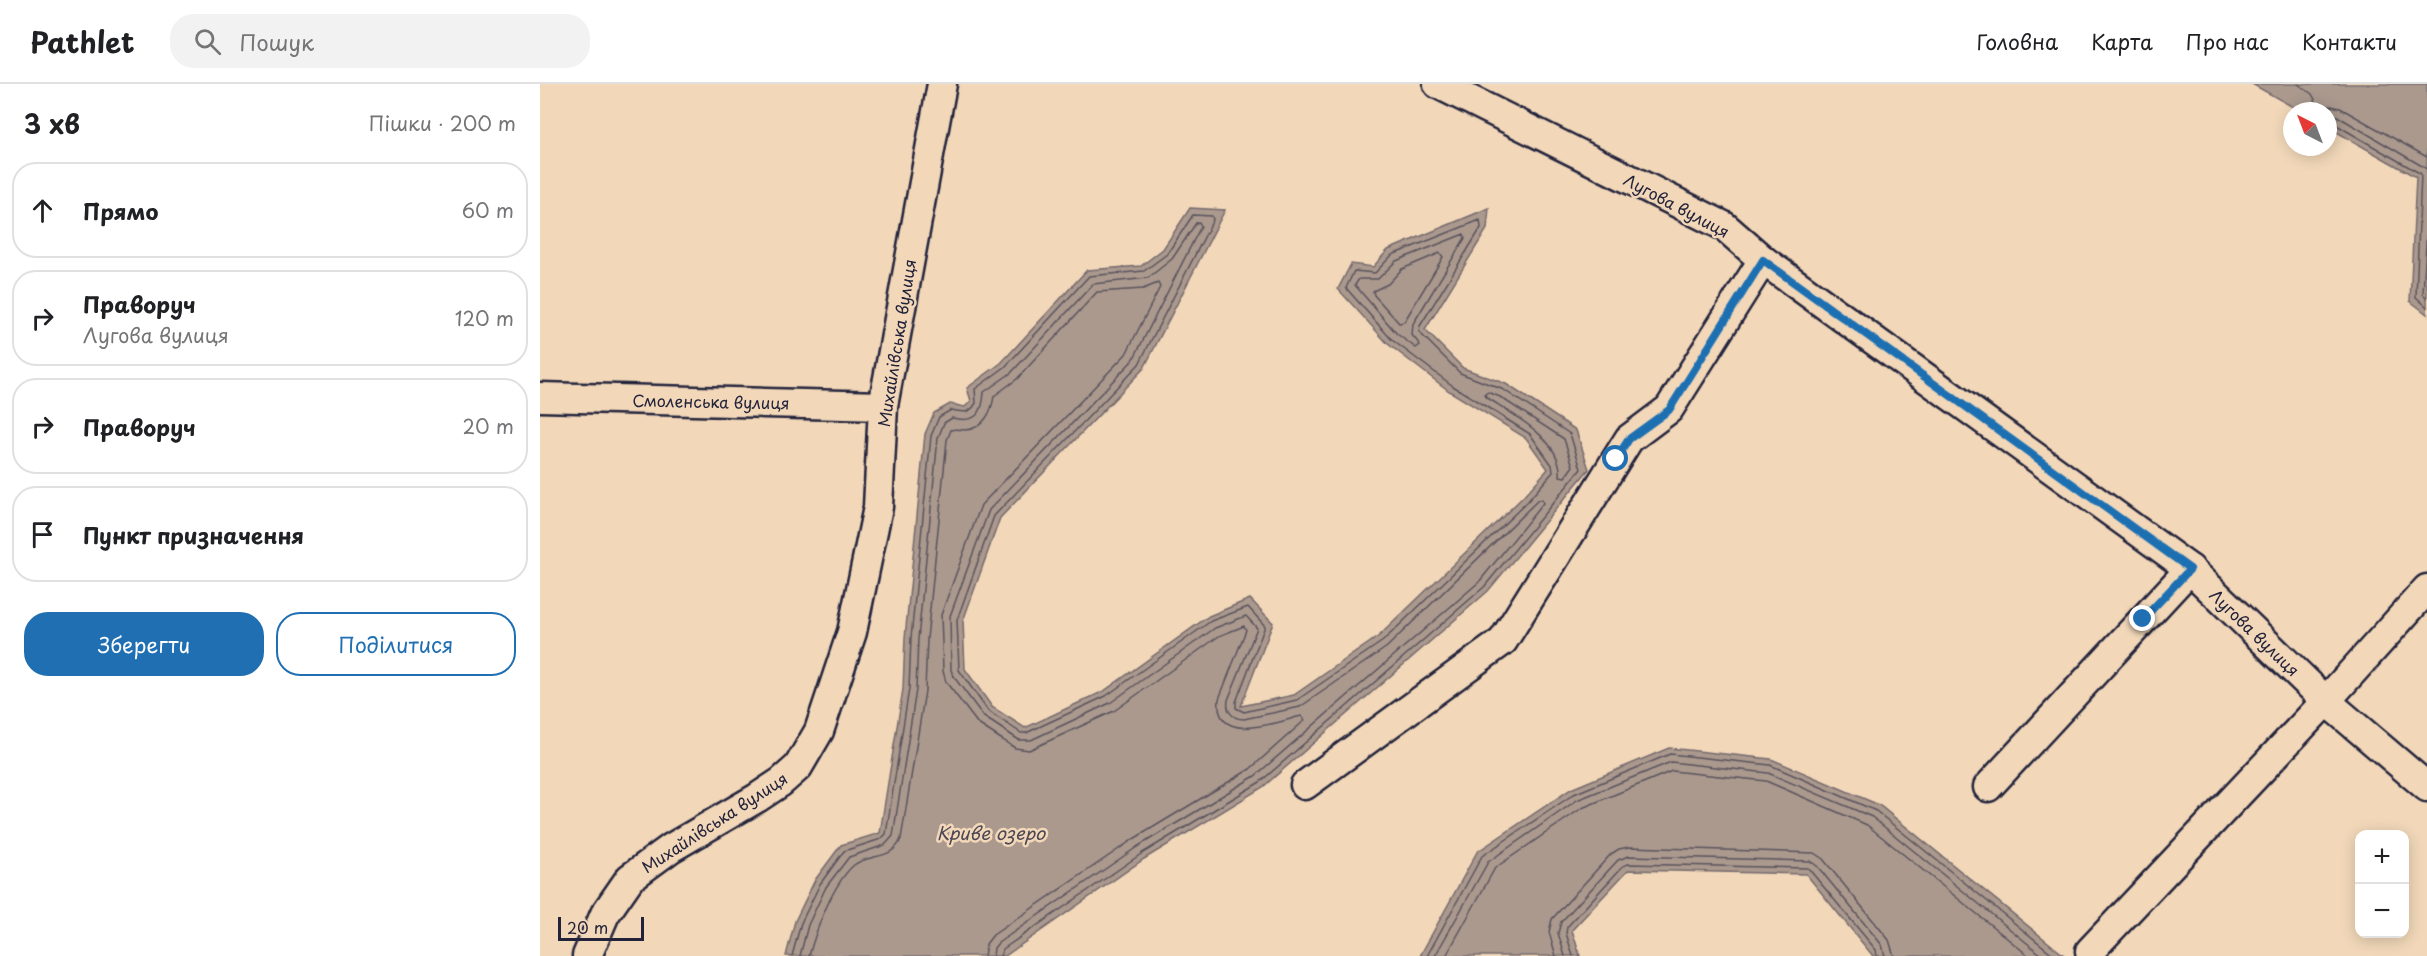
<!DOCTYPE html>
<html lang="uk">
<head>
<meta charset="utf-8">
<style>
	:root { --surface:#fff; --page:#f2f2f2; --text:#202124; --muted:#757577; --line:#e0e0e0; --accent:#1f6fb2 }
	body { margin:0; font-family:"Playpen Sans",sans-serif; background:var(--page); color:var(--text) }
	.controls { position:absolute; right:18px; bottom:18px; display:grid; overflow:hidden; border-radius:12px; box-shadow:0 3px 15px #0003 }
	.controls button { width:54px; height:54px; display:grid; place-items:center; padding:0; border:0; border-bottom:2px solid var(--line); background:var(--surface); color:var(--text); font:30px sans-serif }
	.compass { position:absolute; left:1743px; top:18px; width:54px; height:54px; border-radius:50%; background:var(--surface); box-shadow:0 3px 15px #0003; rotate:318deg }
	.scale { position:absolute; left:18px; bottom:15px; width:86px; box-sizing:border-box; padding-left:6px; border:3px solid #22223b; border-top:0; font-size:16px; line-height:21px; white-space:nowrap; color:#22223b; -webkit-text-stroke:4px #f2d8b9; paint-order:stroke }
	.stop { position:absolute; width:18px; height:18px; margin:-14px; border:4px solid #1f6fb2; border-radius:50%; background:#fff }
	.stop.end { background:#1f6fb2; border-color:#fff; box-shadow:0 2px 6px #0008 }
	.list { margin:0; padding:0; list-style:none }
	h2 { display:flex; justify-content:space-between; align-items:center; height:78px; margin:0; padding:0 24px; font-size:26px }
	h2 small { font-size:20px; font-weight:400; color:var(--muted) }
	.list li { display:grid; grid-template-columns:39px 1fr auto; gap:18px; align-items:center; box-sizing:border-box; height:96px; margin:0 12px 12px; padding:0 12px; border:2px solid var(--line); border-radius:24px }
	.list b { display:block; font-size:22px; white-space:nowrap }
	.list p { margin:0; font-size:20px; white-space:nowrap; color:var(--muted) }
	.list em { font-size:20px; font-style:normal; color:var(--muted) }
	.actions { display:flex; gap:12px; padding:18px 24px }
	.actions a { flex:1; padding:14px 0; border:2px solid var(--accent); border-radius:24px; text-align:center; font-size:21px; color:var(--accent) }
	.actions .main { background:var(--accent); color:#fff }
	.icon { flex:none; width:33px; height:33px; fill:none; stroke:currentColor; stroke-width:2; stroke-linecap:round; stroke-linejoin:round }
	.map { position:relative; flex:none; width:1887px; height:872px; overflow:hidden }
	header { display:flex; align-items:center; gap:36px; box-sizing:border-box; height:84px; padding:0 30px; background:var(--surface); border-bottom:2px solid var(--line) }
	header strong { font-size:28px }
	nav { display:flex; gap:33px; margin-inline-start:auto; font-size:21px }
	.search { width:420px; height:54px; background:var(--page); display:flex; align-items:center; gap:15px; box-sizing:border-box; padding:0 21px; border-radius:24px; color:var(--muted); font-size:22px }
	main { display:flex }
	aside { flex:1; background:var(--surface) }
	.map>svg:first-child { display:block }
</style>
</head>
<body>
<header>
<strong>Pathlet</strong>
<div class="search"><svg class="icon" aria-label="search" viewBox="0 0 24 24"><circle cx="10" cy="10" r="6"/><path d="M15 15l6 6"/></svg>Пошук</div>
<nav><a>Головна</a><a>Карта</a><a>Про нас</a><a>Контакти</a></nav>
</header>
<main>
<aside>
<h2>3 хв<small>Пішки · 200 m</small></h2>
<ul class="list">
<li><svg class="icon" aria-label="ahead" viewBox="0 0 24 24"><path d="M12 20V5M6 11l6-6 6 6"/></svg><div><b>Прямо</b></div><em>60 m</em></li>
<li><svg class="icon" aria-label="right" viewBox="0 0 24 24"><path d="M7 20v-9h11M14 6l5 5-5 5"/></svg><div><b>Праворуч</b><p>Лугова вулиця</p></div><em>120 m</em></li>
<li><svg class="icon" aria-label="right" viewBox="0 0 24 24"><path d="M7 20v-9h11M14 6l5 5-5 5"/></svg><div><b>Праворуч</b></div><em>20 m</em></li>
<li><svg class="icon" aria-label="arrive" viewBox="0 0 24 24"><path d="M6 21V4h12l-3 4 3 4H6"/></svg><div><b>Пункт призначення</b></div></li>
</ul>
<div class="actions"><a class="main">Зберегти</a><a>Поділитися</a></div>
</aside>
<div class="map">
<svg width="1887" height="872" viewBox="0 0 1887 872">
	<rect width="100%" height="100%" fill="#f2d8b9"/>
	<filter id="ink" filterUnits="userSpaceOnUse"><feTurbulence type="fractalNoise" baseFrequency=".0167" numOctaves="2"/><feDisplacementMap in="SourceGraphic" scale="12" xChannelSelector="R" yChannelSelector="G"/><feConvolveMatrix kernelMatrix="1 2 1 2 8 2 1 2 1" color-interpolation-filters="sRGB"/></filter>
	<g filter="url(#ink)">
		<g fill="#ab998e" stroke="#74696d" stroke-width="1.5">
			<polygon points="1712,0 1887,0 1887,230 1870,217 1876,93 1788,43 1788,27 1760,27"/>
			<polygon points="650,124 685,126 604,284 460,434 423,537 425,585 452,623 485,644 564,607 669,532 710,515 733,539 701,622 754,611 839,552 983,413 1008,385 986,354 909,307 848,260 798,205 811,180 833,183 848,166 949,124 947,145 885,246 923,284 966,300 1036,346 1049,385 948,507 723,703 604,775 465,872 246,872 255,837 275,796 301,761 340,749 363,605 365,554 385,350 394,329 410,320 425,323 431,317 427,304 461,279 547,186 601,182 623,165"/>
			<polygon points="1129,664 1231,675 1339,721 1525,872 1333,872 1266,790 1088,786 1032,846 1040,872 880,872 937,768 1031,705"/>
		</g>
		<g fill="none" stroke-linecap="round" stroke-linejoin="round">
			<g stroke="#59525c" stroke-width="1.5">
				<polyline points="1758,0 1772,10 1779,23 1791,22 1800,24 1887,73"/>
				<polyline points="1788,31 1797,32 1887,85"/>
				<polyline points="1788,38 1793,39 1881,90 1876,213 1887,223"/>
				<polyline points="1887,143 1883,210 1887,214"/>
				<polygon points="924,150 925,154 873,240 872,251 880,261 876,264 857,250 815,201 819,195 838,195 856,177"/>
				<polygon points="900,169 903,173 864,238 859,239 834,211 833,207 848,200 862,185"/>
				<path d="M948,308L960,313L1024,355L1033,382L1025,393L1020,392C1023,356 972,330 946,313L945,310Z"/>
				<path d="M252,872L261,839L280,800L304,767L341,755L346,750L369,605L371,554L391,352L399,333L411,326C423,328 429,331 436,319L435,305L465,283L549,192L604,187L627,170L653,131L672,132L673,136L599,280L454,432L417,536L419,586L448,627L481,649H486L566,612L671,537L708,523L725,542L696,618V624L704,628L757,616L843,557L987,418L1013,388L1012,381L990,350L913,302L852,256L806,204L814,187L835,189L852,171L940,136L941,144L880,242L879,248L920,289L964,306L1030,350L1041,385L944,503L720,698L601,770L463,865L460,872"/>
				<path d="M260,872L268,841L286,803L309,773L345,761L353,752L376,606L378,555L398,354L404,339L412,334C435,339 443,331 444,308L471,289L553,200L608,194L632,175L656,139L659,138L661,142L593,276L449,426L410,532L411,586L414,593L444,633L479,656H491L570,619L675,544L706,532L717,544L688,616C686,627 692,635 704,635L760,623L847,563L998,416H1002L1003,419L939,498L715,692L597,763L458,859L454,864L453,872"/>
				<path d="M269,872C276,846 293,799 314,781C330,769 352,777 361,755L385,607L387,555L407,356L411,346C416,344 420,346 425,346C444,345 452,327 454,312L477,295L557,208L603,205L618,199L620,203L586,270L441,421L401,531L403,587L406,598L438,640L475,664L489,666L574,627L679,552L704,542L706,546L679,615C674,662 738,638 761,632L765,636L710,685L592,756L453,851L446,860L444,872"/>
				<polyline points="887,872 942,772 1034,710 1130,670 1230,681 1336,727 1515,872"/>
				<polyline points="895,872 948,778 1037,716 1131,678 1228,689 1332,733 1503,872"/>
				<polyline points="906,872 955,784 1042,724 1132,687 1226,697 1327,741 1489,872"/>
				<polyline points="1016,872 1009,848 1012,835 1071,770 1079,765 1089,763 1274,769 1283,775 1349,856 1354,872"/>
				<polyline points="1025,872 1018,849 1021,838 1078,776 1089,772 1270,777 1277,782 1342,861 1345,872"/>
				<polyline points="1033,872 1026,849 1027,843 1083,782 1088,780 1268,784 1336,866 1337,872"/>
			</g>
			<g stroke="#22223b" stroke-width="33">
				<g id="minor">
					<polyline points="898,0 1184,142 1223,176 1650,485 1786,617 1887,703"/>
					<polyline points="0,313 343,322"/>
					<polyline points="765,701 963,557 1089,355 1129,325 1223,176"/>
					<polyline points="1448,703 1650,485"/>
					<polyline points="1550,867 1786,617 1887,505"/>
					<polyline points="47,872 65,830 90,794 131,764 217,714 241,698 258,683 279,647 312,548 338,423 343,322 402,0"/>
				</g>
			</g>
			<use href="#minor" stroke="#f2d8b9" stroke-width="28"/>
		</g>
	</g>
	<g fill="none" stroke-linecap="round" stroke-linejoin="round" filter="url(#ink)">
		<polyline stroke="#1f6fb2" stroke-width="8" points="1076,375 1089,355 1129,326 1223,176 1650,485 1603,535"/>
	</g>
	<g text-anchor="middle" dominant-baseline="central" stroke-width="5" stroke-linejoin="round" paint-order="stroke">
		<g font-size="16" fill="#22223b" stroke="#f2d8b9">
			<text transform="translate(1137 121) rotate(28)">Лугова вулиця</text>
			<text transform="translate(356 259) rotate(-81)">Михайлівська вулиця</text>
			<text transform="translate(171 317) rotate(1)">Смоленська вулиця</text>
			<text transform="translate(1715 548) rotate(44)">Лугова вулиця</text>
			<text transform="translate(174 738) rotate(-33)">Михайлівська вулиця</text>
		</g>
		<g font-size="18" font-style="italic" fill="#4b4654" stroke="#f2d8b9">
			<text x="451" y="748">Криве озеро</text>
		</g>
	</g>
</svg>
<div class="controls">
<button>+</button>
<button>−</button>
</div>
<svg class="compass" viewBox="-18 -18 36 36"><path d="M0-13l5 13h-10z" fill="#e53935"/><path d="M0 13l5-13h-10z" fill="#757577"/></svg>
<div class="scale">20 m</div>
<div class="stop" style="left:1076px;top:375px"></div>
<div class="stop end" style="left:1603px;top:535px"></div>
</div>
</main>
</body>
</html>
